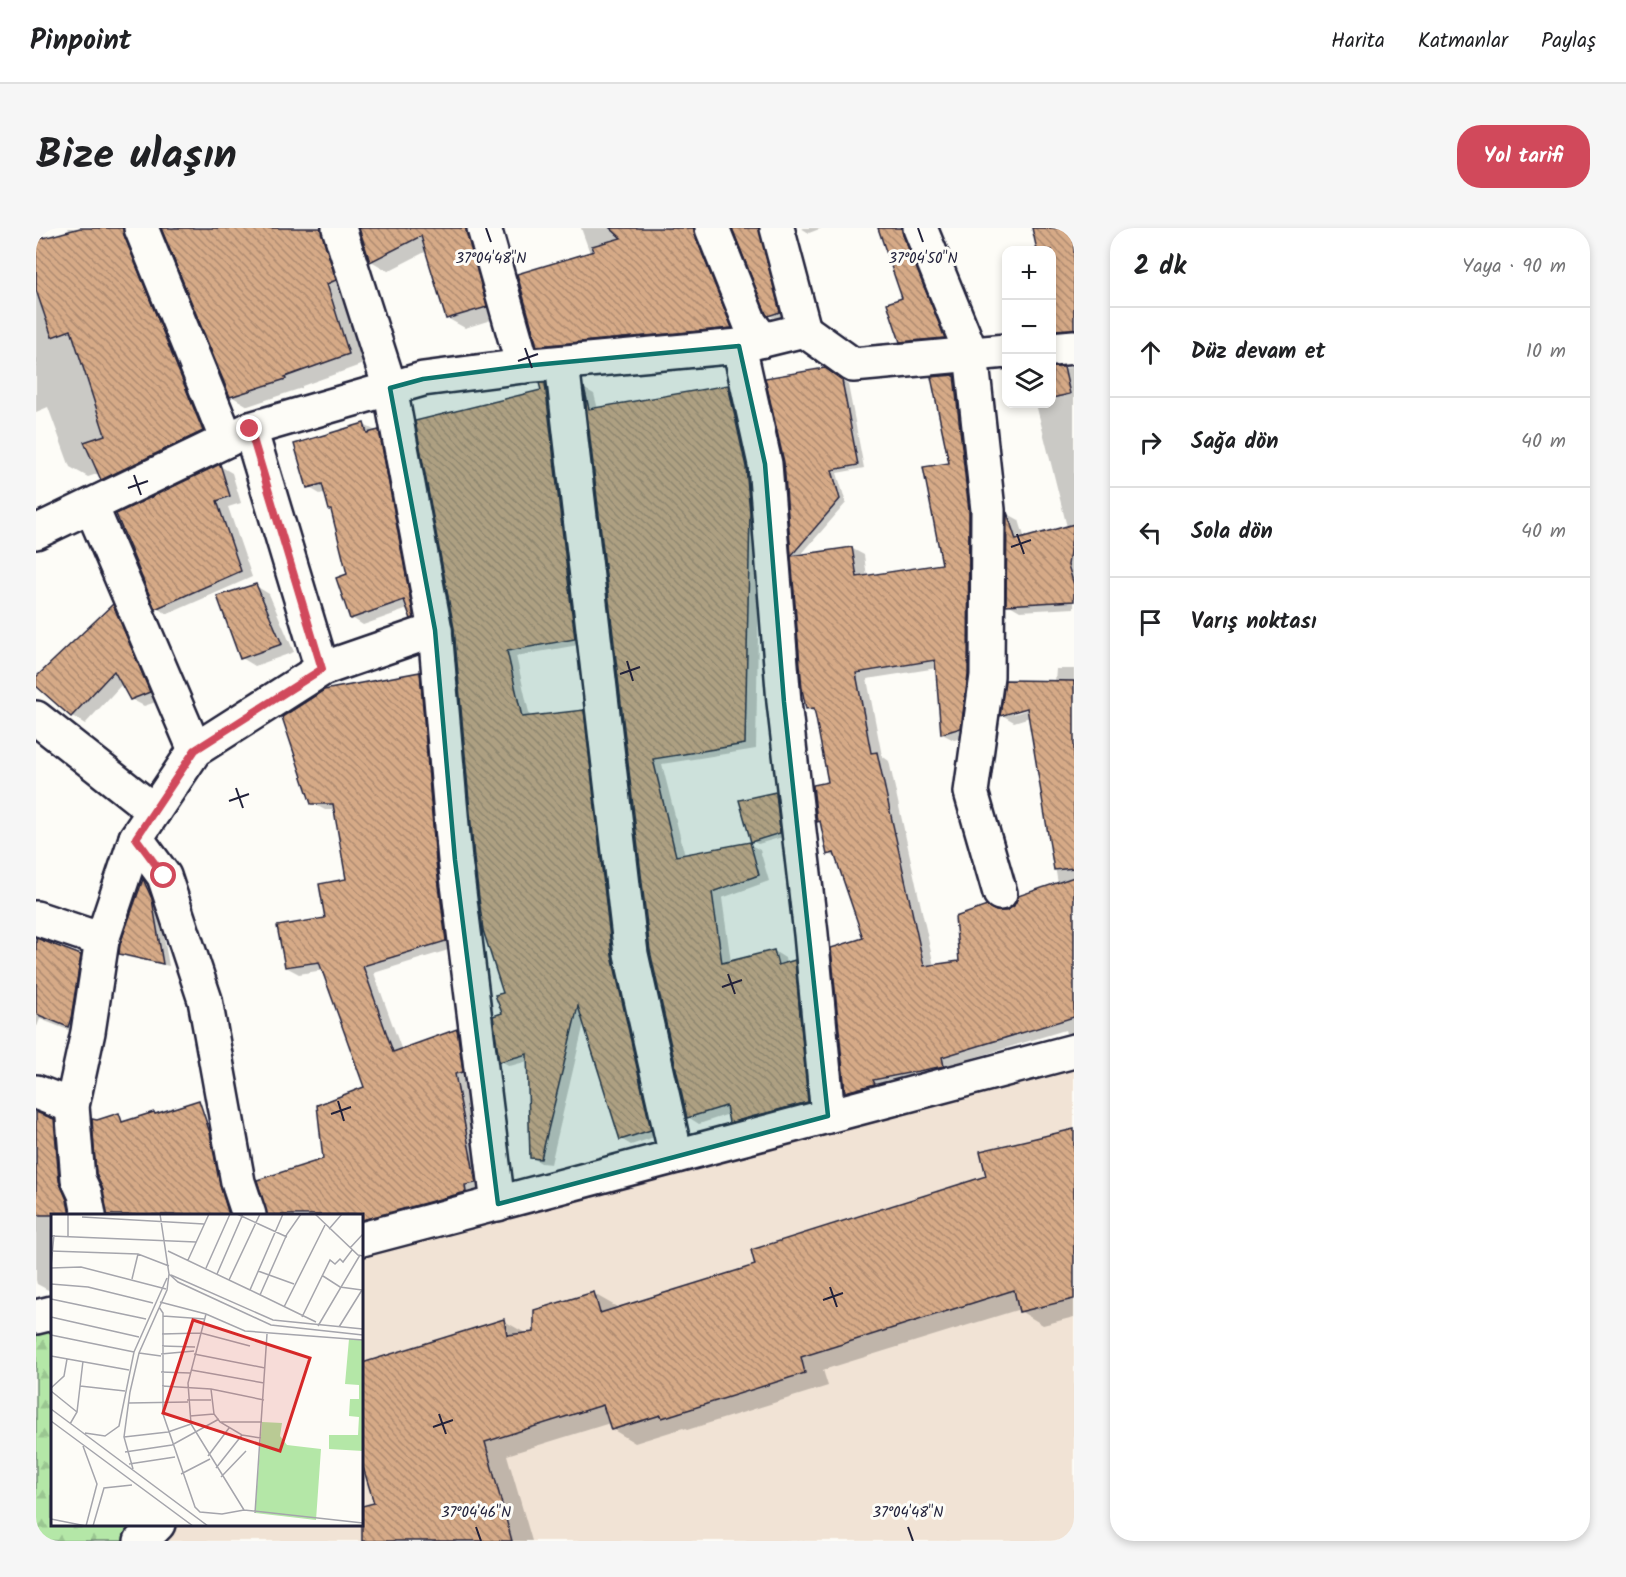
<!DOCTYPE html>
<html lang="tr">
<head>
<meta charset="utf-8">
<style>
	:root { --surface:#fff; --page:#f6f6f6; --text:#202124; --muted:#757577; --line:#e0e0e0; --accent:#d1495b }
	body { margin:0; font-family:Kalam,sans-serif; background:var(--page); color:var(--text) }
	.controls { position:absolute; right:18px; top:18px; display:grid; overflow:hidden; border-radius:12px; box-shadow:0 3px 9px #0003 }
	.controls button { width:54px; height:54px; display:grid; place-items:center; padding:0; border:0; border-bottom:2px solid var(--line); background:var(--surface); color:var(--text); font:30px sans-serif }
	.stop { position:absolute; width:18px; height:18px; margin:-14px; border:4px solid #d1495b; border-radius:50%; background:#fff }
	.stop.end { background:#d1495b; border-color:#fff; box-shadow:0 2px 6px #0008 }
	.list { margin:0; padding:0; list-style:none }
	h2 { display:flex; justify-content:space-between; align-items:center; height:78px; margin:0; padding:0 24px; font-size:26px }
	h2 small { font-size:20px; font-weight:400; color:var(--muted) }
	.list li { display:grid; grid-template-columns:39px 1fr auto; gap:18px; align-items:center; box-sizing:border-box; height:90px; padding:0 24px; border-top:2px solid var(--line) }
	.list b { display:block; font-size:22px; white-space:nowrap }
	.list em { font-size:20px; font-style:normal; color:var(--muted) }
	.icon { flex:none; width:33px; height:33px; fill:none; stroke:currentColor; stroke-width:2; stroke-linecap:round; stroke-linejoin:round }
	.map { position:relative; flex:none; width:1038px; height:1313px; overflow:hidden; border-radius:24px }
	header { display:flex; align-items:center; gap:36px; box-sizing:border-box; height:84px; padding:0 30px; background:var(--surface); border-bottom:2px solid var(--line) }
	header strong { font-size:28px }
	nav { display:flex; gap:33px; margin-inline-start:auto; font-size:21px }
	.intro { display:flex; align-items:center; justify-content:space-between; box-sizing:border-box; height:144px; padding:0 36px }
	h1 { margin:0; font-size:42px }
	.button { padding:15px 27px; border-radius:24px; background:var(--accent); color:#fff; font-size:21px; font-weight:700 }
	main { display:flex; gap:36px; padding:0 36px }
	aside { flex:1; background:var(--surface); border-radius:24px; box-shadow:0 3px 9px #0003 }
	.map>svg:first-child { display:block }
</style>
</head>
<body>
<header>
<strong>Pinpoint</strong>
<nav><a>Harita</a><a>Katmanlar</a><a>Paylaş</a></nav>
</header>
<div class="intro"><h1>Bize ulaşın</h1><a class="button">Yol tarifi</a></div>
<main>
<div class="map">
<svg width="1038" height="1313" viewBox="0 0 1038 1313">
	<defs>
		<pattern id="forest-firs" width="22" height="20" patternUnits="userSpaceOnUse" patternTransform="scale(1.5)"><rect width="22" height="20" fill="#b4e7a7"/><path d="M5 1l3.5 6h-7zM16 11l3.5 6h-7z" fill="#9ac691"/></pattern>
		<pattern id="building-back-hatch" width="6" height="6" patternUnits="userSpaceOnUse" patternTransform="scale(1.5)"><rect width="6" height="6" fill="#d6aa87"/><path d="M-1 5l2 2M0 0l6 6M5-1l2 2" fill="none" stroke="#ad8a70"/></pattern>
	</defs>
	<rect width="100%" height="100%" fill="#fdfcf7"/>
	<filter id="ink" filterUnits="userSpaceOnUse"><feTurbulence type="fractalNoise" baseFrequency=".0167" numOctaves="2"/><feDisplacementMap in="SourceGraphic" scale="12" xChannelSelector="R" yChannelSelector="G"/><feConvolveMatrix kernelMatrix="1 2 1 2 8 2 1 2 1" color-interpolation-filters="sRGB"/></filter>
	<g filter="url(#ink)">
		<polygon fill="#f1e3d5" points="1038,823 1038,1313 105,1313 122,1297 326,1296 326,1011"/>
		<polygon fill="url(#forest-firs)" stroke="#6b8471" stroke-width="1.5" points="16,1085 16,1296 122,1297 105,1313 0,1313 0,1089"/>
		<g fill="#0003" fill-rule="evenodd">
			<polygon points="32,0 107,0 184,213 83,261 66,251 64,245 52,249 34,239 12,179 0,184 0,14 34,4"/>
			<polygon points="127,0 305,0 330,135 266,158 266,160 212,178 195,168"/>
			<polygon points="324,0 450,0 468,88 429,100 411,90 391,23 352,43 335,33"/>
			<polygon points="545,0 671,0 707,106 514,124 502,117 554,25"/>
			<polygon points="698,0 736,0 755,91 746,94 733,87"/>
			<polygon points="765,0 786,0 773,5"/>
			<polygon points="843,0 879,0 920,116 878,120 865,113 868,71"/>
			<polygon points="997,0 1038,0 1038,108 1016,114 1016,22 1002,22"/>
			<polygon points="1038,139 1038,380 984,383 972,376 972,286 983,292 989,311 1031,299 1000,176 1016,176 1016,141"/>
			<path d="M796,146L812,157L828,240L801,245L810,275L763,329L815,320L828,327L831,349L907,337L914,236L896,150L918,148L930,155L945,291L937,507L918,512L906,506L901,440L831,451L846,528L853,533L898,738L925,734L960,685L970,684L1022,656L994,489L978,494L966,487L971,454H1019L1020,441H1038V810L1030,805L1029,802L917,836L920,844L822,870L810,863L829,711L801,630L793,626L786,595L782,593L794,555L781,486L771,480L760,329L757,327L749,234ZM998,476L999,479L978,486V483Z"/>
			<polygon points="509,156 519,162 548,416 480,428 494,489 547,484 557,489 624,907 595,917 585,911 548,795 515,936 505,935 495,929 492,833 474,838 465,833 469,766 439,630"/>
			<polygon points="692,158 703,165 724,292 720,521 626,536 649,628 713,616 724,622 733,653 686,670 695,734 738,723 749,730 750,736 758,733 769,739 782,879 705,900 694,894 693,886 663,896 652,889 615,723 549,161 558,166 562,181"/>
			<polygon points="328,197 354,210 388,396 376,390 372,381 327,397 316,390 313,347 297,282 290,264 284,266 272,259"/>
			<polygon points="184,238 196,245 205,275 192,279 216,349 132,386 120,380"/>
			<polygon points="220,358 233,366 258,424 219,438 206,430"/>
			<polygon points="77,378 89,385 126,472 108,478 95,471 87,455 49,496 36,488 0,456 0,451"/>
			<polygon points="384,446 396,453 422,719 338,745 366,823 421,803 434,810 452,962 326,1001 326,987 233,987 232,981 289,932 330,860 287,742 263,746 250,739 290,691 311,652 299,582 289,582 276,575"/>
			<polygon points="739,566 746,569 750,608 722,616 716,613"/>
			<polygon points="108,653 113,657 122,676 133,738 91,729 84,725"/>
			<polygon points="0,691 8,714 44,728 68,742 55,811 4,791 0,801"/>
			<polygon points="0,885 31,900 45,987 16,987 16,1062 14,1063 1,1056 0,1052"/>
			<polygon points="1038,902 1038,1089 1007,1097 984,1083 984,1081 787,1142 792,1158 651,1202 647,1200 599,1215 576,1201 574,1195 471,1227 496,1313 330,1313 325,1296 326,1280 340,1276 326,1231 326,1136 468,1093 491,1106 500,1105 558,1066 581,1079 582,1081 721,1038 952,949"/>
			<polygon points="175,913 188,921 203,987 73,987 73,983"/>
		</g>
		<g fill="url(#building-back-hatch)" stroke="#22223b" stroke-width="1.5">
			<polygon points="44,0 87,0 88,7 167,203 65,252 48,214 69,207 35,102 16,109 0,62 0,12"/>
			<polygon points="125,0 285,0 300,52 291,56 313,126 249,149 250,151 194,169"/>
			<polygon points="323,0 430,0 451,79 410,91 385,8 334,34"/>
			<polygon points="574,0 658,0 659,7 696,100 501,118 481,46 558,23 556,18 585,10"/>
			<polygon points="696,0 723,0 744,84 732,88 730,86"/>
			<polygon points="842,0 866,0 867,7 909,110 864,114 851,75 866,70"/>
			<polygon points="996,0 1038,0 1038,101 1016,102 1016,22 1001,22"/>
			<polygon points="1016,139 1028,139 1034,166 1016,170"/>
			<polygon points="789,140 806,152 822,237 796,242 804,271 755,328 748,234 729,150"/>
			<polygon points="918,147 933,283 932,447 925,500 905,506 899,432 820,445 835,525 841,524 888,738 923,733 919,689 951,678 960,683 970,683 978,678 982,668 1038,649 1038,789 906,829 908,838 837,852 839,856 809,864 795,720 827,710 798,625 791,627 784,593 781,594 777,557 792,554 778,480 770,481 766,461 755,328 816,319 821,349 906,336 887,239 913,235 895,149"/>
			<polygon points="503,155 509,155 539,411 471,423 486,489 548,482 576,728 615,902 584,912 542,778 505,931 494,930 491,826 463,834 457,788 466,785 459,767 467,765 447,702 438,630 418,400 379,193 505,162"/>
			<polygon points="692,157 710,239 714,285 709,516 617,531 640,628 714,614 723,647 676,664 686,735 738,722 742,737 759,732 772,874 693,895 690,878 651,890 614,723 548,159 553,181"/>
			<polygon points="328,195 331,205 343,202 378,390 375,391 368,372 314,391 300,350 311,346 295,282 293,282 286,256 271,260 258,216"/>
			<polygon points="184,236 194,268 181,273 205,343 119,381 80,286"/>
			<polygon points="971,284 980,312 1038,296 1032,337 1038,357 1038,373 970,377"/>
			<polygon points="220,356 246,416 204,431 181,368"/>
			<polygon points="77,376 114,464 94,472 78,443 35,489 0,458 0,449"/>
			<polygon points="384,444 400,634 410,713 327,738 357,824 421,801 427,844 419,846 440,955 429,957 430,964 326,992 326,987 231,987 221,952 287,931 281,877 328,859 283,734 249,739 241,698 289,690 283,656 310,651 297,576 275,576 246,489 288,462"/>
			<polygon points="969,452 1038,453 1038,640 1018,642 991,480 964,488"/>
			<polygon points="740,564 744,605 715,614 703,572"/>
			<polygon points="107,651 116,671 127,736 83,726 84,716"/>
			<polygon points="0,710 45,727 35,790 32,799 0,786"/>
			<polygon points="163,872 174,905 184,957 193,987 71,987 67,962 60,946 56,891 61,892 83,885 86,894 118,884 119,886"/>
			<polygon points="0,884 18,891 23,953 31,972 34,987 0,987"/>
			<polygon points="1038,901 1038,1071 983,1084 978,1062 765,1129 769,1145 626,1190 625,1187 575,1202 567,1177 449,1214 476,1313 326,1313 326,1278 338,1275 326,1236 326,1135 468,1091 471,1107 498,1104 498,1082 558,1064 564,1085 719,1037 715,1022 950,948 944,923"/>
		</g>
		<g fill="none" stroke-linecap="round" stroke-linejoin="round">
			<g stroke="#22223b" stroke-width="38">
				<g id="minor">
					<polyline points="105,0 191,212"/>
					<polyline points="303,0 354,160 399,402 419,632 462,976"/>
					<polyline points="448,0 487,138"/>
					<polyline points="676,0 714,95 727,112"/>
					<polyline points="741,0 768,102"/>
					<polyline points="884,0 935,125 952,282 951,448 935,564 964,665"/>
					<polyline points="703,118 729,236 748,474 775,706 792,888"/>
					<polyline points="1016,121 1038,119"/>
					<polyline points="526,135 595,726 640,928"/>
					<polyline points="214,201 286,441"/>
					<polyline points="55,278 159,522"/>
					<polyline points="0,304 214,201 387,151 487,138 703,118 768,102 817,137 970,123"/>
					<polyline points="0,490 118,583"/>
					<polyline points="100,610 128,648 169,772 202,954 213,987"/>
					<polyline points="0,690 66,712"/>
					<polyline points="0,864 36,878"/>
					<polyline points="53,987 49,966 42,951 36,878 52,804 66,712 100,610 159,522 286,441 399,402"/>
					<polyline points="326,1011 1038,823"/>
					<polyline points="0,1089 16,1085"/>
					<polyline points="105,1313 122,1296"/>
				</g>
			</g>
			<use href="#minor" stroke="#fdfcf7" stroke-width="33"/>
		</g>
	</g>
	<g fill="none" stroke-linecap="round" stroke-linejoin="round" filter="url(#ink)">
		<polyline stroke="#d1495b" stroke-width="8" points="128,648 100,610 159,522 286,441 214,201"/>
	</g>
	<path fill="#0f766e" fill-opacity="0.2" stroke="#0f766e" stroke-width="4.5" stroke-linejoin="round" d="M703,118L729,236L748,474L792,888L462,976L419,632L399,402L354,160L387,151L487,138Z"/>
	<path fill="none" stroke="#22223b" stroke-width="2" d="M450,0L455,14M882,0L887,14M489,120L496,140M482,133L502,126M98,247L105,267M92,260L112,253M981,306L988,326M975,319L995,312M591,433L597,453M584,446L604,439M200,560L207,580M193,573L213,566M692,746L699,766M686,759L706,752M302,873L308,893M295,886L315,879M794,1059L801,1079M787,1072L807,1065M403,1186L410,1206M397,1199L417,1192M440,1299L445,1313M872,1299L877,1313"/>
	<g transform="translate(15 986)">
		<rect width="312" height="312" fill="#fdfcf7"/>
		<path d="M298,125L312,126V237L278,235V221H307L308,203L298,202L299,185H308V171L294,170ZM211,208L231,209L229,222L236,231L270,235L265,306L204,299Z" fill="#b4e7a7"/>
		<path fill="none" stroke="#a5a5ac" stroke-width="1.5" d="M186,0L236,23M232,0L199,76L265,108M264,0L307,41L312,42M31,3L153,10M278,15L291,0M0,22L145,28M17,22V0M299,34L312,20M0,37L87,40L118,52M117,37L199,76M137,46L158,0M0,52L3,21M0,54L30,53L115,75M155,54L179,0M207,57L243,70M118,60L127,68L220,111L312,121M166,60L192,0M120,61L222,106L312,115M272,62L289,73L311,76M81,65L87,40M178,66L209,0M0,70L37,73L102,89M209,81L236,20L250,0M0,85L95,105M109,88L155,100L194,117L312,126M108,93L112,99V200L144,293L149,298L171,300L193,296L312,309M233,93L274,11M155,100L137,169L140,210L193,296M112,102L154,105M0,103L88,123M251,103L279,46L284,50L289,45L292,48L301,36M267,112L309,41M288,113L311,76M111,120L150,119L199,132M0,121L83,138M111,132L144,133M88,139L110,142M110,140L143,137M143,140L214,154M0,142L78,156M140,156L213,169M110,158L139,159M29,172L74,177M111,172L160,175L213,186M0,174L13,162L16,145M160,175L163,200L169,208L191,221L210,224M0,177L26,198M136,186H160M78,189L137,188M0,195L157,312M139,202L163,200M0,207L142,312M169,208H211M19,210L26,198L32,147M34,219L54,222L68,212L83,138L116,64M73,223L117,218L140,210M32,232L46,270L35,312M74,238L121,231L168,205M157,242L178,214M78,250L124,243M165,254L191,221M82,255L73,223L79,178L88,139L116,76L118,60L109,0M130,260L159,245M170,263L195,237M204,299L216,120M0,305L35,312M42,312L53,274L81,271"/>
		<path fill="#d62828" fill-opacity="0.15" stroke="#d62828" stroke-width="3" d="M142,106L259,144L229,237L112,199Z"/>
		<rect width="312" height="312" fill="none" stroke="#22223b" stroke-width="3"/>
	</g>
	<g font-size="15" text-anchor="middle" fill="#22223b" stroke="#fdfcf7" stroke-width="6" stroke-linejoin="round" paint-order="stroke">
		<text x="455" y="35">37°04'48"N</text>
		<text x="887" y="35">37°04'50"N</text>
		<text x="440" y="1289">37°04'46"N</text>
		<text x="872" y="1289">37°04'48"N</text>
	</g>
</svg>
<div class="controls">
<button>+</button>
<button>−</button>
<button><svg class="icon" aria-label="layers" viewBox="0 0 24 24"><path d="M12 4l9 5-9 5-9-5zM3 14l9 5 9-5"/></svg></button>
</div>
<div class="stop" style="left:128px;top:648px"></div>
<div class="stop end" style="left:214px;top:201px"></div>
</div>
<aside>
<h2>2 dk<small>Yaya · 90 m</small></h2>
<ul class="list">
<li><svg class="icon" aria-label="ahead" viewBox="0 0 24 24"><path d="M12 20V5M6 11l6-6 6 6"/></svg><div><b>Düz devam et</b></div><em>10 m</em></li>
<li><svg class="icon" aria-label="right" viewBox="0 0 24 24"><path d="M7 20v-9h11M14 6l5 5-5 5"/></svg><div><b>Sağa dön</b></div><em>40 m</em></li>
<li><svg class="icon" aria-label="left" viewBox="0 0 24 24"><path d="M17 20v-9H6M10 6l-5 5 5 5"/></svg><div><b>Sola dön</b></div><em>40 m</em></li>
<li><svg class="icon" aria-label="arrive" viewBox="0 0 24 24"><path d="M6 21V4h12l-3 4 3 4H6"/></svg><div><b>Varış noktası</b></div></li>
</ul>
</aside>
</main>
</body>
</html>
